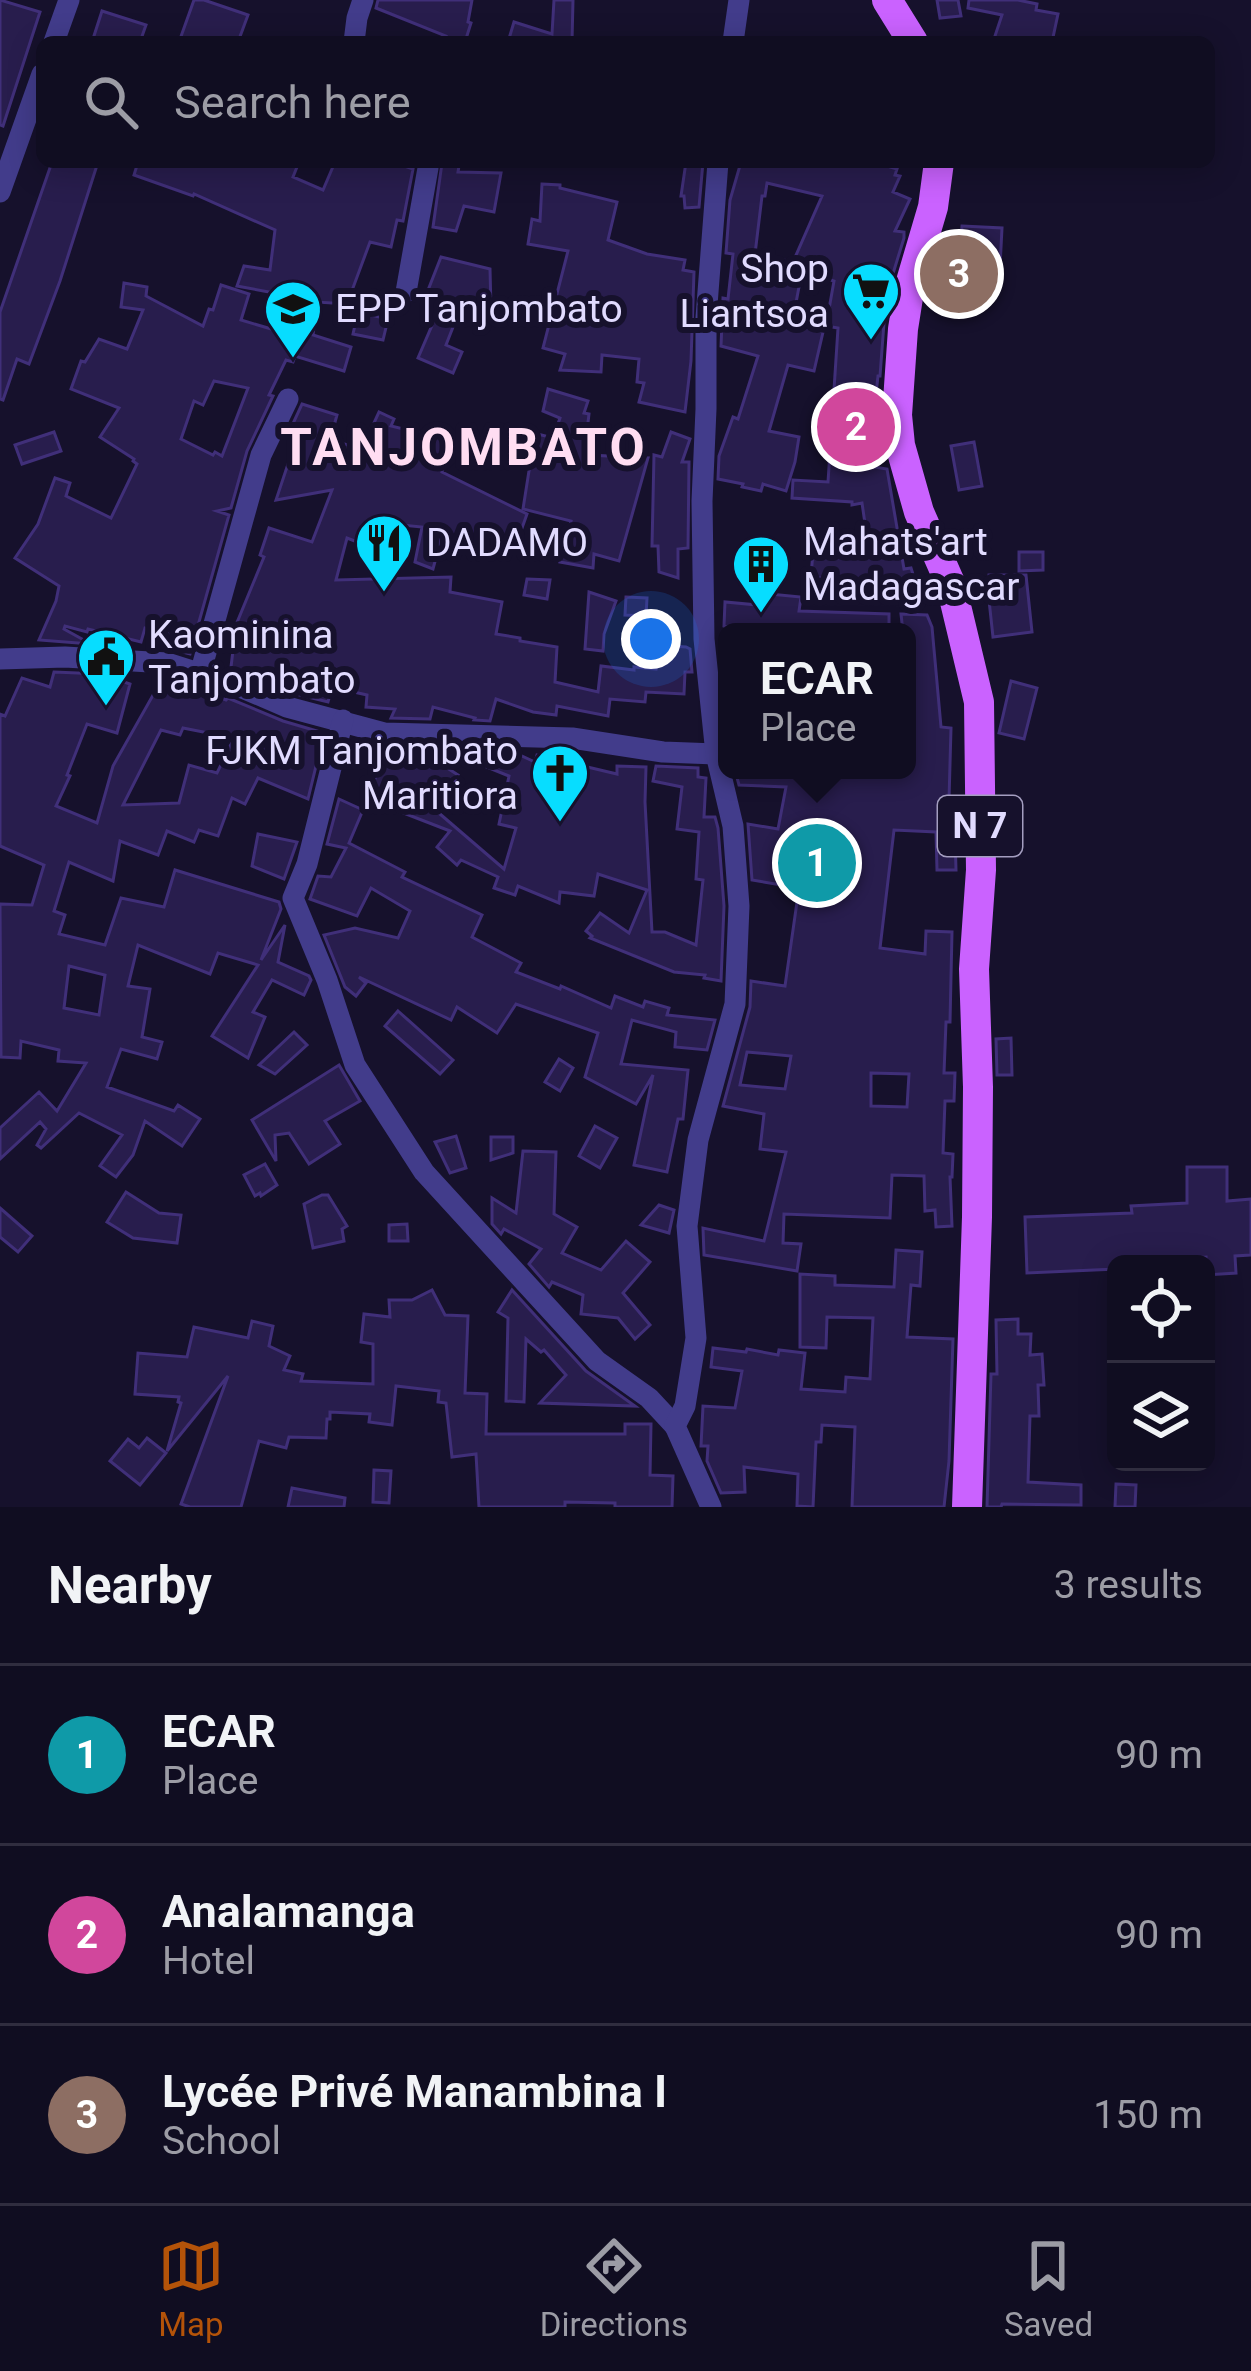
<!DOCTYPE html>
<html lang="en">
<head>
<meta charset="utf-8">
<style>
	:root { --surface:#100d21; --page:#1e1b2e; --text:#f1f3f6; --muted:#9c9ca5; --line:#302d3f; --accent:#b45309 }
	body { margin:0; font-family:Roboto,sans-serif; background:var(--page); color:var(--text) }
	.controls { position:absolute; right:36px; bottom:36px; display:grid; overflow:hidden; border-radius:18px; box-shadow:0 6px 30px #0003 }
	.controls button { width:108px; height:108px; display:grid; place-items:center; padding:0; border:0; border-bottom:3px solid var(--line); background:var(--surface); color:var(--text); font:60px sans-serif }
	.you { position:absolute; left:651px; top:639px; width:42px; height:42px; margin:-30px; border:9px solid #fff; border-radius:50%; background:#1a73e8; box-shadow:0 0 0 18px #1a73e833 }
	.badge { display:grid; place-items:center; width:78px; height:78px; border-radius:50%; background:var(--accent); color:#fff; font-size:39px; font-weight:700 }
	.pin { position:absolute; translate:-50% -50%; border:6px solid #fff; box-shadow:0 3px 12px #0006 }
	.popup { position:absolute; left:718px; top:623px; width:198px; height:156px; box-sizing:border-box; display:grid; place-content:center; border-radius:18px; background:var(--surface); filter:drop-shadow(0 3px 9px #0005); font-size:39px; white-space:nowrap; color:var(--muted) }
	.popup b { font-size:45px; color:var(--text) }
	.popup::after { content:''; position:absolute; left:50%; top:100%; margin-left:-24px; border:24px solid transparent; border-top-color:var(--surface) }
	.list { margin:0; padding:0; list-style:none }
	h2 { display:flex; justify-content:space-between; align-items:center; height:156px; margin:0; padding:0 48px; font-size:51px }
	h2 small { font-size:39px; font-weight:400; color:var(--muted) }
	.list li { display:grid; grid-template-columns:78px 1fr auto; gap:36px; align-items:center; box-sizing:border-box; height:180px; padding:0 48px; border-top:3px solid var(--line) }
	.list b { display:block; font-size:45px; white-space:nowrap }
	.list p { margin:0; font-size:39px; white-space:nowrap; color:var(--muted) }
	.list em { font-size:39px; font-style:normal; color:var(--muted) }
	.icon { flex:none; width:66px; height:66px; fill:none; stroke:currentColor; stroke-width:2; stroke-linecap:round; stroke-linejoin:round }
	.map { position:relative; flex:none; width:1251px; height:1507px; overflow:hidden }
	.search { position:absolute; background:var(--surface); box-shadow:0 6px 30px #0003; left:36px; right:36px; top:36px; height:132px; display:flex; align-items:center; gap:30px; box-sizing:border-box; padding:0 42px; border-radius:18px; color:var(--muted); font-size:45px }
	.sheet { height:696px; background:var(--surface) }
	nav { display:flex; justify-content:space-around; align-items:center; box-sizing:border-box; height:168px; border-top:3px solid var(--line); background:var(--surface); font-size:33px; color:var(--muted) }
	nav a { display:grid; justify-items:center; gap:6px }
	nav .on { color:var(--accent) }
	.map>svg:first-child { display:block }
</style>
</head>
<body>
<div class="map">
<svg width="1251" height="1507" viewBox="0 0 1251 1507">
	<rect width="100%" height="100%" fill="#16112c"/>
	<g fill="#281d4d" stroke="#402f79" stroke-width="3" fill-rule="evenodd">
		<polygon points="0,0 40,12 3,126 0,125"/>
		<polygon points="194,0 204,0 248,15 238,42 179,42"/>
		<polygon points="378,0 472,0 468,22 471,23 465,42 445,39 446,36 376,8"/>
		<polygon points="554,0 573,0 572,42 508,42 514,22 552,34"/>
		<polygon points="937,0 958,0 961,16 940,18"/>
		<polygon points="969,0 1018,0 1037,4 1036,10 1058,14 1052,42 993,42 1002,15 968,8"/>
		<polygon points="102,11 146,25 140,42 92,42"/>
		<polygon points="52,162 98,162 60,281 29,364 17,359 3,400 0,399 0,312"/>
		<path d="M138,162H299L293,177L323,190L335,162H393L413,169L403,221L397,220L391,247L370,242L347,304L317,302L313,335L351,347L344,371L295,356L293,362L286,360L269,395L273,396L247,451L231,508L217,511L229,515L190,654L174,650L177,636L145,628L141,642L88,629L87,632L65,626L64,629L91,644L39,640L56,601L59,586L15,558L38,524L55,478L70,483L66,496L111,518L137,464L133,461L134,459L100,437L119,408L71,389L81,361L85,362L99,339L127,349L143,310L121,307L124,283L147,287L146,296L203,326L209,309L213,310L221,285L249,294L241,320L295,336L301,298L237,286L244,266L270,270L275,230L194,194L193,196L134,175ZM214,381L248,388L222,456L215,452L213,455L181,439L194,401L203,405Z"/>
		<polygon points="686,162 703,162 699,207 685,208 684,196 681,196"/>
		<path d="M741,162H874L897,169L895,175L900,176L893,192L910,199L895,231L904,232V238L891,280L884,323L880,376H878L868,466L887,469L904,569L911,568L917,587L811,577L814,539L868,544L862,503L852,505V502L792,498L793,480L828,482L838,328L826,326L834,281L802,271L792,324L823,332L814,371L788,365L769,431L799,437L795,462L786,491L763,484L761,491L742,487L743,484L718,479L719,456L733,417L738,419L758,356L721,346L723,298L728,299L733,254L726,253L730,200ZM767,183L822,196L793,262L755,254L762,196H765Z"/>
		<polygon points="442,163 459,166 458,172 501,173 494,212 464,206 456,231 433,227"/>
		<polygon points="542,184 560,185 560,188 617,202 608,240 647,254 685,260 683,270 694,272 691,361 685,412 639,402 644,383 637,382 639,359 602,355 601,372 560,370 565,354 543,348 568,251 528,244 532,219 540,221"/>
		<polygon points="962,226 1002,228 1000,267 959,265"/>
		<polygon points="441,257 490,269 491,309 464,299 446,345 462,352 453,373 418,358 439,309 423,303"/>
		<polygon points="358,312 388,319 383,340 353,334"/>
		<polygon points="548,389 588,401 584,413 589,414 585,448 590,449 589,455 648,458 619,561 594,554 593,568 560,562 571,521 523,509 534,439 537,439 538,434 553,438 560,418 543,411"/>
		<polygon points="302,404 337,415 330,440 362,449 379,412 394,419 391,426 453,441 442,472 527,514 516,545 480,533 477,546 441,539 433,569 415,562 422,527 382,523 373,548 347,538 336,580 451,577 450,592 502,602 496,634 520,638 520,641 557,647 555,682 598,692 601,666 634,670 634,667 656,669 658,645 686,647 690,649 692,672 685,672 684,694 646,692 645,702 610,699 608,716 557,706 556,715 533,712 496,699 490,721 474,720 475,718 433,707 430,719 391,718 395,709 366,707 367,695 332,687 328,702 292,693 231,667 236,625 264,557 260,555 269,528 312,542 332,490 276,500 298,434 290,430"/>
		<polygon points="54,432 61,451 22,464 15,445"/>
		<polygon points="671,432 690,439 682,462 689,462 688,548 678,549 678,578 659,572 658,546 652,546 654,455 662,457"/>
		<polygon points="974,442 982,486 959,490 951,446"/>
		<polygon points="1019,552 1043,552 1043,570 1019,571"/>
		<polygon points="989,575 1026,575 1032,632 993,637 988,591"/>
		<polygon points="527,579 550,580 547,599 524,595"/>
		<polygon points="589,592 616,601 604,634 603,651 585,649"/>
		<polygon points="759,593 801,597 799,611 889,614 889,629 849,629 849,632 748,632 724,626 725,602 758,605"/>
		<polygon points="626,597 647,598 646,616 625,615"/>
		<path d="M901,614L927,615L932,627L941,727L951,728L949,800H960L958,833H955L956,870H937L936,832L894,830L880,948L925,954L926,931L952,932L950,1022H946L944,1073H955L954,1101H945L943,1153L953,1154L952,1177H950L952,1226L936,1227L935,1210L925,1211L924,1176L892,1175L890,1218L784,1214L783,1243L801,1244L797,1271L704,1255L703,1228L764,1241L786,1152L760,1149L764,1114L723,1106L750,1007L751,981L785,986L799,888L752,880L748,824L778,829L786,787L739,785L735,770H803L901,776V770H907V726H913L907,669V632H903ZM747,1052L791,1056L785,1089L740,1085ZM871,1073L909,1074L907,1107L871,1106Z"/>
		<path d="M54,672L101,674L130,684L117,733L87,724L67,775L70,776L56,806L97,823L113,766L161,681L186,695L191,686L226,700L228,698L283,721L324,733L308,799L258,778L245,804L232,798L218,836L199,830L194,842L167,831L158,855L120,841L113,881L69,862L54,911L65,915L59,934L105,945L121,898L164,907L175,870L279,902L281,909L261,960L285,925L278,962L309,976L311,980L304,995L272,980L253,1012L265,1017L248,1058L212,1036L258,965L218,953L210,974L138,945L128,986L150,989L142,1037L162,1042L157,1059L121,1049L107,1087L174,1111L178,1105L200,1119L182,1146L145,1121L133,1155L116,1177L100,1166L122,1135L79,1113L41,1148L37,1145L46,1129L40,1122L0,1159V1128L39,1092L57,1111L86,1063L58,1061L59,1050L21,1041L20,1058L1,1057L0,904L32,905L44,865L0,846V714L5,716L22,678L50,687ZM183,728L234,738L217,773L189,765L179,803L123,805L161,730L180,735ZM69,966L105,975L99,1015L64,1008Z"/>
		<polygon points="1011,681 1037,688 1024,739 999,733"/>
		<polygon points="387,748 422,749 421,751 458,775 437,809 433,808 504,869 516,828 499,824 509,776 462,757 464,750 511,751 535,762 537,755 617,774 617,766 646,767 645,802 652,932 665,932 696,945 703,880 696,879 699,832 677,829 682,787 653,781 656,766 698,768 698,777 706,778 704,817 715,817 718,828 724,906 721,981 704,978 705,975 674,972 590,938 592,936 586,931 600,913 629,933 647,890 598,874 594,896 560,892 559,903 518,886 515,895 494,888 498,877 461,860 457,865 437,847 450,831 367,799"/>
		<polygon points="339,799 363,810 349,843 405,872 402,877 482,915 472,937 521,963 516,972 560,989 561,986 611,1008 615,996 643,1007 645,1001 669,1008 667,1015 715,1020 707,1050 675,1047 676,1032 632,1020 621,1064 688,1070 683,1119 678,1119 667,1172 634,1165 653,1075 636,1104 585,1077 598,1033 516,1004 497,1033 457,1007 451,1020 359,977 366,983 356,996 345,987 324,935 355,928 398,938 410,911 371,888 357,916 310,899 318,876 331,877 346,848 327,844"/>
		<polygon points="258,834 297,842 284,879 252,866"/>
		<polygon points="398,1011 453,1060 440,1074 385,1026"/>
		<polygon points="294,1032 307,1045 275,1074 259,1065"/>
		<polygon points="1011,1038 1012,1075 997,1075 996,1039"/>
		<polygon points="559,1059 573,1068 560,1091 545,1082"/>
		<polygon points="339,1065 360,1101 325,1121 340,1144 309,1164 289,1133 275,1135 276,1161 252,1120"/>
		<polygon points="595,1126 617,1138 600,1168 579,1156"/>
		<polygon points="456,1136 466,1168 450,1173 435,1142"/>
		<polygon points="491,1137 513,1137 513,1153 491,1160"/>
		<polygon points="523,1151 556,1152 554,1214 577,1227 562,1253 601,1270 626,1241 650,1262 623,1293 650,1325 635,1339 618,1318 581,1314 583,1295 552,1282 549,1287 529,1264 541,1249 504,1229 501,1234 492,1224 492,1198 516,1213"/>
		<polygon points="265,1164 277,1185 261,1196 260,1193 255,1196 244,1175"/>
		<polygon points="1187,1167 1227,1167 1227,1201 1251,1199 1251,1255 1235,1256 1236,1273 1206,1275 1206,1257 1131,1262 1132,1264 1116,1264 1116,1269 1027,1273 1025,1217 1132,1213 1131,1206 1187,1203"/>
		<polygon points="126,1192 159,1213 181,1215 177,1243 133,1238 107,1222"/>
		<polygon points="322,1195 328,1195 347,1226 342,1229 344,1241 313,1248 304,1204"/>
		<polygon points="659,1205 674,1210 669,1233 641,1225"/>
		<polygon points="0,1208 32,1236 18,1252 0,1237"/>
		<polygon points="407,1224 408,1241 389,1241 389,1225"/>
		<polygon points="896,1250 922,1252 920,1286 911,1285 907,1337 953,1339 949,1461 944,1507 852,1507 855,1427 822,1425 821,1442 816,1442 813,1507 797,1506 798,1474 744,1467 745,1492 721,1493 707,1461 708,1446 701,1446 703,1406 735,1408 742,1371 711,1367 713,1348 746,1352 747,1349 778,1355 779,1350 805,1353 801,1389 845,1392 846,1377 870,1379 873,1318 827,1317 826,1348 800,1347 800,1274 835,1276 835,1285 894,1287"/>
		<polygon points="432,1290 445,1315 468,1316 465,1393 487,1394 486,1434 625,1434 625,1424 651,1424 650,1475 673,1476 672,1507 615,1507 615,1503 565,1502 565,1507 479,1507 476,1454 452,1457 446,1403 438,1402 439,1391 396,1386 392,1425 369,1422 370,1414 330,1412 330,1419 327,1419 326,1438 289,1437 286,1448 259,1441 241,1507 190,1507 181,1504 228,1376 167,1451 181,1403 178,1402 179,1397 135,1394 138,1353 187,1357 194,1327 248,1338 252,1321 273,1326 269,1346 290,1356 284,1370 303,1374 301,1381 373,1384 373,1344 361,1342 364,1314 390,1317 389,1300 412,1300"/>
		<polygon points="512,1290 586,1371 635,1406 540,1403 566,1375 544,1350 541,1352 526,1339 524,1402 506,1401 508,1318 498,1312"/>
		<polygon points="1018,1319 1018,1334 1031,1334 1030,1355 1042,1354 1044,1385 1038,1385 1039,1416 1030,1416 1028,1482 1081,1485 1081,1505 1002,1504 1001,1507 987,1507 991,1374 997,1374 996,1320"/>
		<polygon points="147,1438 166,1453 140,1485 110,1461 128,1439 139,1448"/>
		<polygon points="374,1470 391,1471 389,1503 373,1502"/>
		<polygon points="1116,1484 1136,1485 1135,1507 1115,1507"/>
		<polygon points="292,1488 345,1498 344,1507 288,1507"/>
	</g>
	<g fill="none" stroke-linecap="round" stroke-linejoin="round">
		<g stroke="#423c8b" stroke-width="21">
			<polyline points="54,42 69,0"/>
			<polyline points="354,42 357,18 363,0"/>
			<polyline points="733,42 739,0"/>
			<polyline points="0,192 42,74"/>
			<polyline points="406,292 428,168 427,162"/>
			<polyline points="0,659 65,657 167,663 233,684 287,707 384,733 572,738 663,752 716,754"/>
			<polyline points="200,674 261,455 288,399"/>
			<polyline points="343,720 307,864 293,898 327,980 355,1065 424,1172 597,1361 649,1398 675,1426"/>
			<polyline points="711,1507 675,1426 685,1406 696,1338 687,1226 698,1140 735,1004 739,906 733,826 716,754 704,639 702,501 706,409 706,318 718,162"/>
		</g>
		<g stroke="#ca62ff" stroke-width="30">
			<polyline points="887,0 913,42"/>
			<polyline points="939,162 933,207 910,285 903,329 897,415 900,445 919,512 951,585 979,702 981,870 974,969 978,1087 977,1217 967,1507"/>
		</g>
	</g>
	<defs>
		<g id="supermarket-pin" transform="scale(3)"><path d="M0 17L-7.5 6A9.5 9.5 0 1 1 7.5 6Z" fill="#07ddff" stroke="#16112c"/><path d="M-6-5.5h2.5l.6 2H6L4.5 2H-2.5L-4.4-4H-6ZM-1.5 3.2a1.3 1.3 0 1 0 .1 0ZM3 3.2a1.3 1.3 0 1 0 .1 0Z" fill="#111"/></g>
		<g id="school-pin" transform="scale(3)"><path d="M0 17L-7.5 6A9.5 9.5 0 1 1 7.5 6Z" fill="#07ddff" stroke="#16112c"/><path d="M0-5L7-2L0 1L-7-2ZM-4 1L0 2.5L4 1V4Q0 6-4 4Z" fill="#111"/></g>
		<g id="restaurant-pin" transform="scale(3)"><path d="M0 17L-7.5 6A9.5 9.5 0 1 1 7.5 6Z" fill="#07ddff" stroke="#16112c"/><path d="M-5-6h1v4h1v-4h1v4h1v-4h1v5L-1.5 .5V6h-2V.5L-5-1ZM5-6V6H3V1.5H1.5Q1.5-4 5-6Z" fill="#111"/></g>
		<g id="building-pin" transform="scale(3)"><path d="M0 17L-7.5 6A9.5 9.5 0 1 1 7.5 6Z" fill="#07ddff" stroke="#16112c"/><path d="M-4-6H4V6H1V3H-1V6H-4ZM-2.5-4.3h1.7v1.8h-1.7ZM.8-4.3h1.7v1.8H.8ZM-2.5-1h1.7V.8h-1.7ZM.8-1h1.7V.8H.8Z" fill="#111"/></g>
		<g id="civic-pin" transform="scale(3)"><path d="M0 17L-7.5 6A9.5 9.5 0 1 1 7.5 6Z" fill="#07ddff" stroke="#16112c"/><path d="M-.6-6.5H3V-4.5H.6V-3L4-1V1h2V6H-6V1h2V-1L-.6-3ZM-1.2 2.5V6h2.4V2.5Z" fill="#111"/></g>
		<g id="church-pin" transform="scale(3)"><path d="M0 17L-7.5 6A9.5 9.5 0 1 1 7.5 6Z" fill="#07ddff" stroke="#16112c"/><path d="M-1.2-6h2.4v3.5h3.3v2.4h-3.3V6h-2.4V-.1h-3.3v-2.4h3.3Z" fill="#111"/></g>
	</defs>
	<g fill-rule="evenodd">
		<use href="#supermarket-pin" x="871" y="291"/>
		<use href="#school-pin" x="293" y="309"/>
		<use href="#restaurant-pin" x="384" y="543"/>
		<use href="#building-pin" x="761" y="564"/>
		<use href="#civic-pin" x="106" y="657"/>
		<use href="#church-pin" x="560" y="773"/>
	</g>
	<g text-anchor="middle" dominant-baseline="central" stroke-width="12" stroke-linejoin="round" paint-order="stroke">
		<rect fill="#16112c" stroke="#a49ec0" stroke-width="3" x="938" y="796" width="84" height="60" rx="9"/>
		<g font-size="36" font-weight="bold" fill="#e1dbff">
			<text x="980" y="826">N 7</text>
		</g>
		<g font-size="39" fill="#e1dbff" stroke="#16112c" text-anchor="start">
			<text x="829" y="269" text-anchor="end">Shop<tspan x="829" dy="45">Liantsoa</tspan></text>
			<text x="335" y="309">EPP Tanjombato</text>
			<text x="803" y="542">Mahats'art<tspan x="803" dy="45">Madagascar</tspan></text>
			<text x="426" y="543">DADAMO</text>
			<text x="148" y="635">Kaominina<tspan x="148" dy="45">Tanjombato</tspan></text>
			<text x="518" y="751" text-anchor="end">FJKM Tanjombato<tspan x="518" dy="45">Maritiora</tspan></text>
		</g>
		<g font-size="51" font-weight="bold" letter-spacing="3" fill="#ffddf2" stroke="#16112c">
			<text x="464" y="447">TANJOMBATO</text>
		</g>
	</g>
</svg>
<div class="controls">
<button><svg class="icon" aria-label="locate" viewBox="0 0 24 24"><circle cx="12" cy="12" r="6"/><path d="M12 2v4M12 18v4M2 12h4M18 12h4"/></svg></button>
<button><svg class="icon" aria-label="layers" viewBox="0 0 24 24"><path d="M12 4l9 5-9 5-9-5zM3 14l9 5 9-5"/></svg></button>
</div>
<div class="you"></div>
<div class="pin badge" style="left:817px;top:863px;background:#0f9aa8">1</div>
<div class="popup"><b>ECAR</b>Place</div>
<div class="pin badge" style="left:856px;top:427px;background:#d1479c">2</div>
<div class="pin badge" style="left:959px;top:274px;background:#8d6e63">3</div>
<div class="search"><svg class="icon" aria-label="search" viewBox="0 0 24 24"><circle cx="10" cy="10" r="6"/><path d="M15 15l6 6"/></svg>Search here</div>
</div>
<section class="sheet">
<h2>Nearby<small>3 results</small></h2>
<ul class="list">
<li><span class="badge" style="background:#0f9aa8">1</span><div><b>ECAR</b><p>Place</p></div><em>90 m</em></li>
<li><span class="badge" style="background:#d1479c">2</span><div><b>Analamanga</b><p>Hotel</p></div><em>90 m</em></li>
<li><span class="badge" style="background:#8d6e63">3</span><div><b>Lycée Privé Manambina I</b><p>School</p></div><em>150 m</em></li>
</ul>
</section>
<nav>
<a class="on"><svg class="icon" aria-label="map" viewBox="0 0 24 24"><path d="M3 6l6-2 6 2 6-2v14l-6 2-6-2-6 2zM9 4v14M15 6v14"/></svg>Map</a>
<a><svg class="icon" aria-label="directions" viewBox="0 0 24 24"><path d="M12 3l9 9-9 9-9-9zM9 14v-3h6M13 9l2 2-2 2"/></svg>Directions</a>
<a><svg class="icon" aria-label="saved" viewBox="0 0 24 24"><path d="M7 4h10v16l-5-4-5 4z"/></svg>Saved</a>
</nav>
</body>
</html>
